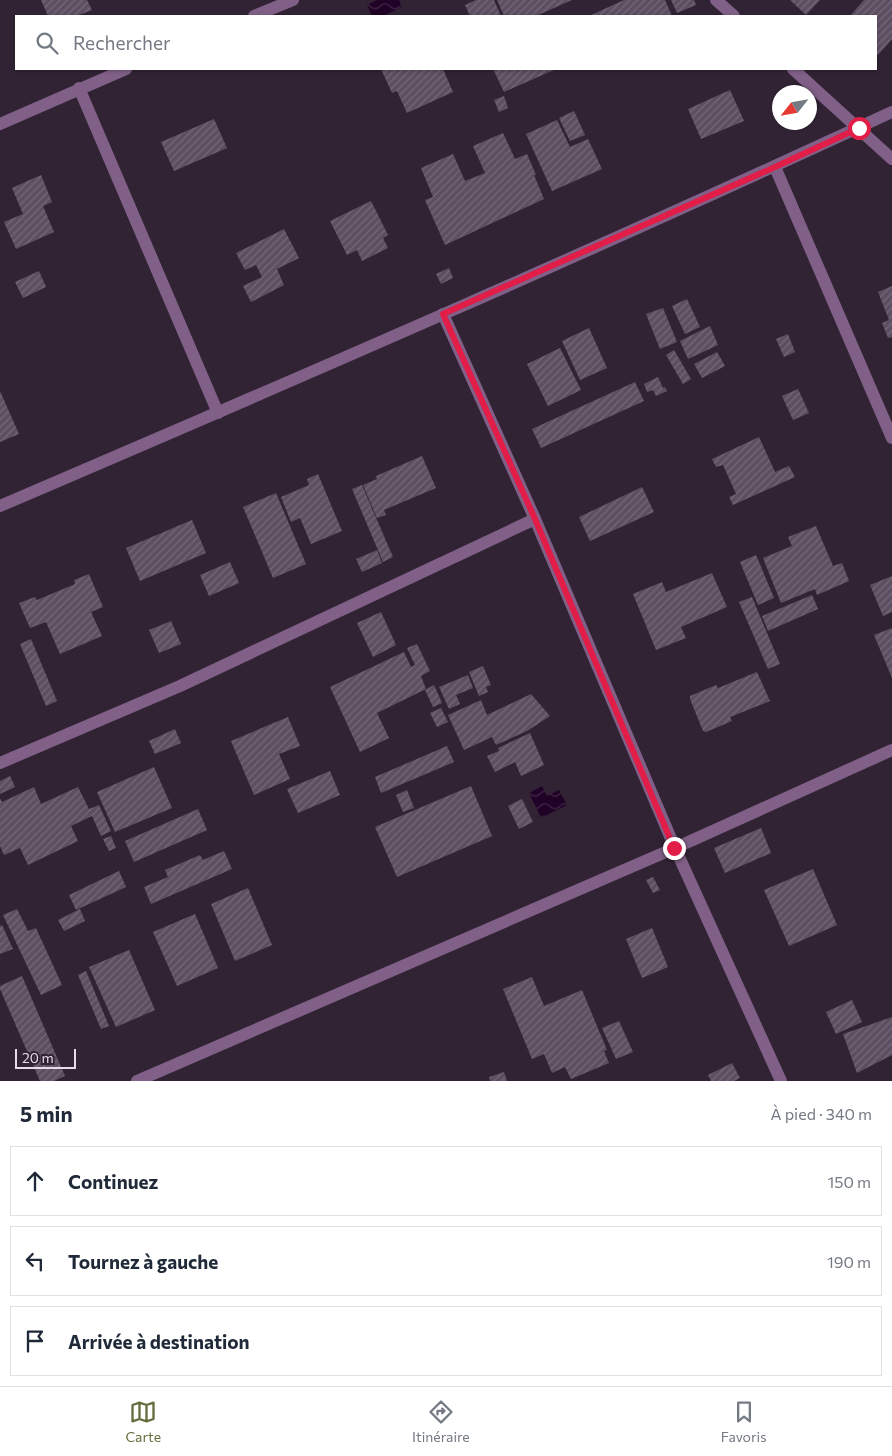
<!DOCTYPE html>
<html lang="fr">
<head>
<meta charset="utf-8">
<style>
	:root { --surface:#fff; --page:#f6f6f7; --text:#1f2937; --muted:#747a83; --line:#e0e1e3; --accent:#666c3d }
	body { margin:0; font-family:Commissioner,sans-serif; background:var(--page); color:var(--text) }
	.compass { position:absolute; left:772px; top:85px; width:45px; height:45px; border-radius:50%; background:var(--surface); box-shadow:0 1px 4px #0004; rotate:239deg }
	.scale { position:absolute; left:15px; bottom:12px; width:61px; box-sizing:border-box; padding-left:5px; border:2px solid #e5dce7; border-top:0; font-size:14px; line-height:18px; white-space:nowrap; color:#e5dce7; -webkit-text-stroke:4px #312334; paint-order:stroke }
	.stop { position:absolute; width:15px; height:15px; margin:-11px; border:4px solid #e11d48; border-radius:50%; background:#fff }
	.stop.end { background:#e11d48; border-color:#fff; box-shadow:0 1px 5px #0008 }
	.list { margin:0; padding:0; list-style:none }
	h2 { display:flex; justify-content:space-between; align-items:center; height:65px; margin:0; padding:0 20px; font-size:21px }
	h2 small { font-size:16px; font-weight:400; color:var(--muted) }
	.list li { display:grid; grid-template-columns:32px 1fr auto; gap:15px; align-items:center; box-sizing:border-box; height:70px; margin:0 10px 10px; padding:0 10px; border:1px solid var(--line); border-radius:0px }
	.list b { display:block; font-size:19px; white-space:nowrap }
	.list em { font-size:16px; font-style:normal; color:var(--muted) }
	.icon { flex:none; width:28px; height:28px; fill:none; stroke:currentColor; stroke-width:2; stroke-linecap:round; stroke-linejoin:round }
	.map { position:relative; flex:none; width:892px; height:1081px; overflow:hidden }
	.search { position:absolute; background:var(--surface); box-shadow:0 1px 4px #0004; left:15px; right:15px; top:15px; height:55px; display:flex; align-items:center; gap:12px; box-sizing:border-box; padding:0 18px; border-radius:0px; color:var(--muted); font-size:19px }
	.sheet { height:305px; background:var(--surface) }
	nav { display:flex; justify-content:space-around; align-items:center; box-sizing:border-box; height:70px; border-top:1px solid var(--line); background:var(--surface); font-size:14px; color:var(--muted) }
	nav a { display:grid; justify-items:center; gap:2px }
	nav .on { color:var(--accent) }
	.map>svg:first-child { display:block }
</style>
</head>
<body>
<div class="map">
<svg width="892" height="1081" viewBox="0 0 892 1081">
	<defs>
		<pattern id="water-waves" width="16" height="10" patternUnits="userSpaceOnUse" patternTransform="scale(1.25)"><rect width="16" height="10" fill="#200226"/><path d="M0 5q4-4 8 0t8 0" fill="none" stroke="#402646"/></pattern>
		<pattern id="building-hatch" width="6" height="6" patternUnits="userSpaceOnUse" patternTransform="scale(1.25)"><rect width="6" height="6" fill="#5e4e61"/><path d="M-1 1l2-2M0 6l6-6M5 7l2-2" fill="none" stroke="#756778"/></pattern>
	</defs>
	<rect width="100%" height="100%" fill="#312334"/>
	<g fill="url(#water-waves)">
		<polygon points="377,0 399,0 402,7 383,16 372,16 367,5"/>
		<polygon points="542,786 547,796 559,790 567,805 541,818 529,793"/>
	</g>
	<g fill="url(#building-hatch)">
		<polygon points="41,0 87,0 92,10 77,16 48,16"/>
		<polygon points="476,0 494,0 501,16 470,16 465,5"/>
		<polygon points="497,0 572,0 536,16 504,16"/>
		<polygon points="624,0 665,0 672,16 589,16"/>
		<polygon points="671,0 694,0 696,5 677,13"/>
		<polygon points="790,0 820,0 806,15"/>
		<polygon points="864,0 892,0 892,39 878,55 876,53 876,16 850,16"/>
		<polygon points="381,69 443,69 453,92 407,113 397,91 392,93"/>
		<polygon points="493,69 556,69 504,92"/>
		<polygon points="730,90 744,121 701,139 688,109"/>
		<polygon points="504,96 508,108 499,112 494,100"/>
		<polygon points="574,111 585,135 570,141 559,118"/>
		<polygon points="214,119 227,148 174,171 161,142"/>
		<polygon points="557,120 570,147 588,139 602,169 552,191 526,134"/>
		<polygon points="503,133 515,159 527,154 536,175 534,175 544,199 445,245 425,200 433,197 421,168 453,154 465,181 485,173 473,146"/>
		<polygon points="41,175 52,202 43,206 54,232 16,249 4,222 23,214 12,188"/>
		<polygon points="371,201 388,235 383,238 388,248 362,261 357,250 347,255 330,221"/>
		<polygon points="284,229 299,258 277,269 284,285 251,302 243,286 262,277 256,265 245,270 236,253"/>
		<polygon points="449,268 453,278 441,284 436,274"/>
		<polygon points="39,271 46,287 23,298 15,282"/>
		<polygon points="892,286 892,337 888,338 882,323 889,320 878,292"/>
		<polygon points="687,299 700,327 685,334 672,306"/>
		<polygon points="663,308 677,342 660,349 646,314"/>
		<polygon points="710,326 718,345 688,359 680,341"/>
		<polygon points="589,328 607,368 580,380 562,341"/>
		<polygon points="788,334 795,352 784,357 776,339"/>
		<polygon points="560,348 581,390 548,406 527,364"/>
		<polygon points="674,350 691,379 683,384 666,355"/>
		<polygon points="717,352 725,366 702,378 694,364"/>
		<polygon points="658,377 663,388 665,387 667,391 656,396 653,390 647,392 644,384"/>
		<polygon points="635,382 644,401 541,448 532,429"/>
		<polygon points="798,389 809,413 793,420 782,396"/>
		<polygon points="0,391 19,434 0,442"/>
		<polygon points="759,437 775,472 789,466 795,477 733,505 729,497 736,494 723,465 716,467 712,459"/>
		<polygon points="422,456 436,488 384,510 386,515 377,518 363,485 377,479 376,476"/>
		<polygon points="318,474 342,531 311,544 300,518 291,522 281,497 309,485 307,479"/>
		<polygon points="362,485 393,557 383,562 352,489"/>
		<polygon points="642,487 654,512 590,541 579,517"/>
		<polygon points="276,493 306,564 273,578 243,507"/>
		<polygon points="192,520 206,553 140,581 126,548"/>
		<polygon points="816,526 833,566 842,563 849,581 817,595 815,589 781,603 763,558 792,546 788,537"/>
		<polygon points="377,550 382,563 362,572 356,559"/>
		<polygon points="756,555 774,598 758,605 740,562"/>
		<polygon points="230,562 239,583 209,596 200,575"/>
		<polygon points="712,573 727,607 681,627 686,638 656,650 633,594 662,582 666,592"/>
		<polygon points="89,574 103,607 91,612 102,636 60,654 46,622 30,628 19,603 35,597 37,600 75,584 74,580"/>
		<polygon points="892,576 892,612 883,616 870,585"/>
		<polygon points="812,595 818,609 768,631 762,616"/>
		<polygon points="752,597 780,664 768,669 739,602"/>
		<polygon points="381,612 396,645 373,657 357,623"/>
		<polygon points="171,621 181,644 159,653 149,630"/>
		<polygon points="892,628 892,678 874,635"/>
		<polygon points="31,639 57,701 46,706 20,644"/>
		<polygon points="417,644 430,671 421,676 426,689 377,713 389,738 360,752 330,687 404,652 411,667 415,665 407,648"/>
		<polygon points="483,666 491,685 486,687 488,692 479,696 469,672"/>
		<polygon points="757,672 770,701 730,717 732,721 706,732 703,731 690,699 690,696 716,685 718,688"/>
		<polygon points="468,675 473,688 456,695 460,704 449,709 439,687"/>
		<polygon points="434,685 442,703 433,707 425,690"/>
		<polygon points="531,694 550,716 527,731 496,745 492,737 464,750 448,715 481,700 487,715"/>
		<polygon points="441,708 448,722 437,727 430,713"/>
		<polygon points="288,717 300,746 279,754 290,779 254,795 231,741"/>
		<polygon points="175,729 181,743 155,754 149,741"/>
		<polygon points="530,733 544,765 521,776 515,762 495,772 487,756 499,751 498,748"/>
		<polygon points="447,746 454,762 381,793 375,777"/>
		<polygon points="154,767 172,808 115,832 97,792"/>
		<polygon points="330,771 340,795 298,813 287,789"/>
		<polygon points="10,776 15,787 0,794 0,781"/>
		<polygon points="471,786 492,836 397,877 375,827"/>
		<polygon points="34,787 41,804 78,787 89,809 99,805 111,831 101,836 92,816 71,826 78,841 28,865 20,848 4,855 0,846 0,798 2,802"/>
		<polygon points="407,790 414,808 403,812 396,795"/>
		<polygon points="522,799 533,822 519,829 508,806"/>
		<polygon points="198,809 207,830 134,862 125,841"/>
		<polygon points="761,828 771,853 725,873 714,848"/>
		<polygon points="111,836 116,848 109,851 103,839"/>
		<polygon points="224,851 232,869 151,904 144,887 168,877 165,870 200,855 203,860"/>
		<polygon points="813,869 837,925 789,946 764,890"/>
		<polygon points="119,871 126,887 76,910 69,895"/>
		<polygon points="653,877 660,890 653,893 646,880"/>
		<polygon points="248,888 272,945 235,961 211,904"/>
		<polygon points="17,909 28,931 36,928 62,985 41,995 3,915"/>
		<polygon points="80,909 85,921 64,931 58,920"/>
		<polygon points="195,914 218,968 177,986 153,932"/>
		<polygon points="2,925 13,949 0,954 0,926"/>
		<polygon points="652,928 668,967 642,978 626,939"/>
		<polygon points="129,950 155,1010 116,1027 89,967"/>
		<polygon points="86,971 109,1026 101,1029 78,975"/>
		<polygon points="22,976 65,1076 54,1081 40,1081 0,989 0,986"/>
		<polygon points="532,977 544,1006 582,990 607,1050 604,1051 609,1063 571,1079 565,1067 552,1073 544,1054 532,1059 503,989"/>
		<polygon points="852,1000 862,1022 836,1034 826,1012"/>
		<polygon points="892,1017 892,1055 857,1073 843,1034"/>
		<polygon points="619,1021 633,1052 616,1059 602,1028"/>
		<polygon points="732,1063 740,1078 734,1081 711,1081 708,1075"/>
		<polygon points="504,1072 507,1081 490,1081 489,1077"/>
	</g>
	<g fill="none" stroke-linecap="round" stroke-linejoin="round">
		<g stroke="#816088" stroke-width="12">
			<polyline points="716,0 734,16"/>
			<polyline points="254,16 293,0"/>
			<polyline points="793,69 892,159"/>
			<polyline points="79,88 218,413"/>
			<polyline points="0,124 126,69"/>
			<polyline points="775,167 892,438"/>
			<polyline points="443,314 535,519 675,848 781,1081"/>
			<path d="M0,506C299,378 597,249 892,112"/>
			<polyline points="0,763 180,686 535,519"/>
			<polyline points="137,1081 675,848 892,750"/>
		</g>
	</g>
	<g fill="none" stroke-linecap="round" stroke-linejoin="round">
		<polyline stroke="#e11d48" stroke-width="6" points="674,848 535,519 443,314 775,167 859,128"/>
	</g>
</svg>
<svg class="compass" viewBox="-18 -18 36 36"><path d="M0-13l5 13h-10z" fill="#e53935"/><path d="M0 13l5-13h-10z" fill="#747a83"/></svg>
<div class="scale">20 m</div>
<div class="stop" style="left:859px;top:128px"></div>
<div class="stop end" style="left:674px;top:848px"></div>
<div class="search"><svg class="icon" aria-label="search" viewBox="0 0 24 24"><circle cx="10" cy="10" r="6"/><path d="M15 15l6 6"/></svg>Rechercher</div>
</div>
<section class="sheet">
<h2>5 min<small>À pied · 340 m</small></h2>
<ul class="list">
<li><svg class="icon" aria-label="ahead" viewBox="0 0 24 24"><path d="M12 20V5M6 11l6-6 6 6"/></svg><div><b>Continuez</b></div><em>150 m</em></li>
<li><svg class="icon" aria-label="left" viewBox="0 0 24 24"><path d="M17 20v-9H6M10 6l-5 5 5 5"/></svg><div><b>Tournez à gauche</b></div><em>190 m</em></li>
<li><svg class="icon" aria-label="arrive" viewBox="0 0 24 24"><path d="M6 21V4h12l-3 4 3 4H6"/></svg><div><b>Arrivée à destination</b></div></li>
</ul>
</section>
<nav>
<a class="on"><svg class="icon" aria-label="map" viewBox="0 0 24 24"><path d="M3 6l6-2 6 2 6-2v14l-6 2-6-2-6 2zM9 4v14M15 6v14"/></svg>Carte</a>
<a><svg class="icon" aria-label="directions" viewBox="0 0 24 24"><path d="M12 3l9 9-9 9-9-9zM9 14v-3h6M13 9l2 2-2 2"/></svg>Itinéraire</a>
<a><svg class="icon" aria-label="saved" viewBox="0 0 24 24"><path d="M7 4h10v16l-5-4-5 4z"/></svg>Favoris</a>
</nav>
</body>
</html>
